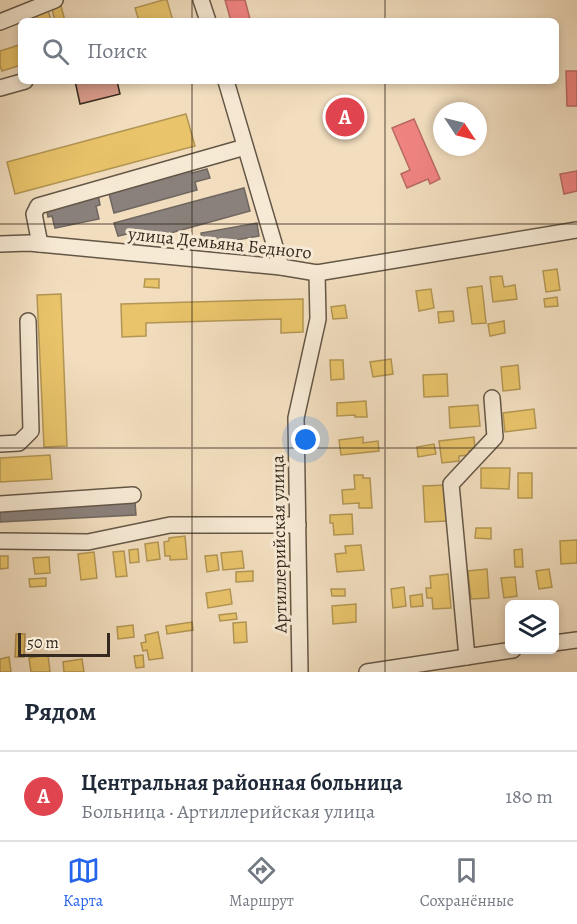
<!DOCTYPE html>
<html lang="ru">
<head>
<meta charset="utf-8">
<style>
	:root { --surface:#fff; --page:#f2f2f3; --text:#1f2937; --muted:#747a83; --line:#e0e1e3; --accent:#2563eb }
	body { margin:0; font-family:Alegreya,serif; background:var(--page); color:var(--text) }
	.controls { position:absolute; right:18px; bottom:18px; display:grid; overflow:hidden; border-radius:9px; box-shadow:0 3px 9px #0003 }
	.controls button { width:54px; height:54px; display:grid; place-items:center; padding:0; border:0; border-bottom:2px solid var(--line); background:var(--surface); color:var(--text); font:30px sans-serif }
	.compass { position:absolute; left:433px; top:102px; width:54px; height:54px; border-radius:50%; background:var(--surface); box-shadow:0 3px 9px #0003; rotate:125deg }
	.scale { position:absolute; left:18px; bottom:15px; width:92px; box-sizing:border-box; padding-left:6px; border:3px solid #352a1f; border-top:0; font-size:16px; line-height:21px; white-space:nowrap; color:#352a1f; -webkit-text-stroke:4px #f7ead5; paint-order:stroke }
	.you { position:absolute; left:306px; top:440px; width:21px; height:21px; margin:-15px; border:4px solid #fff; border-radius:50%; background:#1a73e8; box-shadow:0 0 0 9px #1a73e833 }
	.badge { display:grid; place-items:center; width:39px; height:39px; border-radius:50%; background:var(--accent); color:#fff; font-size:20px; font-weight:700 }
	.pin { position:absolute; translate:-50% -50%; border:3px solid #fff; box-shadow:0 2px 6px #0006 }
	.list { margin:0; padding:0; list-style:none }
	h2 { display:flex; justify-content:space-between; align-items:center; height:78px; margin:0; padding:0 24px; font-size:26px }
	h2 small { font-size:20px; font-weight:400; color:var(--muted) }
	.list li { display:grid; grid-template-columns:39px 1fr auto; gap:18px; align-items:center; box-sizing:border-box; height:90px; padding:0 24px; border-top:2px solid var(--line) }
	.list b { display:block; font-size:22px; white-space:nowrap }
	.list p { margin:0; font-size:20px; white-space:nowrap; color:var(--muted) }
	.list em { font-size:20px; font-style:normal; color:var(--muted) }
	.icon { flex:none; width:33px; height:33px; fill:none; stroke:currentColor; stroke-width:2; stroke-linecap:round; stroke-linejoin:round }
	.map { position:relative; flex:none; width:577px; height:672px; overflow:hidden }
	.search { position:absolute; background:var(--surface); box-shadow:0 3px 9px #0003; left:18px; right:18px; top:18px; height:66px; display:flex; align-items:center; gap:15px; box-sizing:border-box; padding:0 21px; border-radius:9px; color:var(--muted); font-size:22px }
	.sheet { height:168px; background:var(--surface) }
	nav { display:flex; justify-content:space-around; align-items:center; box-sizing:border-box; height:84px; border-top:2px solid var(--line); background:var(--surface); font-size:16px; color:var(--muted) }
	nav a { display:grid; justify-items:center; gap:3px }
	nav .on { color:var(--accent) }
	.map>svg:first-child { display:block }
</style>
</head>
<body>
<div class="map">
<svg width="577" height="672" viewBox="0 0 577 672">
	<rect width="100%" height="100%" fill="#f2debf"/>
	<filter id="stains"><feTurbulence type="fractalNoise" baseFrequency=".00333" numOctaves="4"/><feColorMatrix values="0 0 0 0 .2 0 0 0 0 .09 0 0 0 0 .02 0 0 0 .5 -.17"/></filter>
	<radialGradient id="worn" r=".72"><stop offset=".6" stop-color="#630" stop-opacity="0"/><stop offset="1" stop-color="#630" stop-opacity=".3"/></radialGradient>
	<g fill="#e9c46a" stroke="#b39654" stroke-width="1.5">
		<polygon points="163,0 167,0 173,21 139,21 135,8"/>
		<polygon points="61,6 65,21 55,21 52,9"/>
		<polygon points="48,10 51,21 38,21 36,13"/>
		<polygon points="19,45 21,50 21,65 2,71 0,66 0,51"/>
		<polygon points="186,114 195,146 15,194 7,162"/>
		<polygon points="557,269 560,290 546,292 543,271"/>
		<polygon points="502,276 504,287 515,285 517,299 493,302 490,277"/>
		<polygon points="145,279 159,279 159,288 144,287"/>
		<polygon points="482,286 486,323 472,324 467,288"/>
		<polygon points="431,289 434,308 419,311 416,291"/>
		<polygon points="61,294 67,446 44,447 37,295"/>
		<polygon points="557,297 558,306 545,307 544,299"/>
		<polygon points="303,299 303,332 281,333 281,319 146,323 146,336 122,337 121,304"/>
		<polygon points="345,305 347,318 333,319 331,307"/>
		<polygon points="453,311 454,321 439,323 438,312"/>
		<polygon points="504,321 505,333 490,336 488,324"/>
		<polygon points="391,359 393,374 373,377 370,362"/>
		<polygon points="330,360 343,360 344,379 331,380"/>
		<polygon points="518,365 520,389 503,391 501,367"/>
		<polygon points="447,374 448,396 424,397 423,375"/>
		<polygon points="366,401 367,417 355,417 355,415 337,416 337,403"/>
		<polygon points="478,405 480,426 450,428 449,407"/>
		<polygon points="534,409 536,428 505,432 503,413"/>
		<polygon points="363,437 363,443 378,441 379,451 341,455 339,440"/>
		<polygon points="474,437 475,450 469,451 470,455 459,456 459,461 442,463 439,441"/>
		<polygon points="434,444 436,454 418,457 417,447"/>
		<polygon points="50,455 52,479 0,482 0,458"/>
		<polygon points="481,468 510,468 509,489 481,488"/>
		<rect x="518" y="473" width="14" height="25"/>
		<polygon points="354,475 363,475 363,478 370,478 372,508 359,508 359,503 343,504 342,490 355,489"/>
		<polygon points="445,485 447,521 425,522 423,486"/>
		<polygon points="352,514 353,534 334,535 333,523 330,523 330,515"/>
		<polygon points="476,528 491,528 491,539 475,538"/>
		<polygon points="185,536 187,559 170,560 170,556 165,556 164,542 169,541 169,538"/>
		<polygon points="577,540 577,563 561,564 560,541"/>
		<polygon points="158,542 160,559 147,561 145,544"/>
		<polygon points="361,545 364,570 337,572 335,554 346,553 345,546"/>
		<polygon points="138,549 139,562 130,563 129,550"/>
		<polygon points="522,549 523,567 515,567 514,550"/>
		<polygon points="124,551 127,576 116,577 113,552"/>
		<polygon points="242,551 244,568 223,570 221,553"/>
		<polygon points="94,552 97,578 81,580 78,554"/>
		<polygon points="217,555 219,570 207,572 205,556"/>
		<polygon points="0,556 8,556 8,568 0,569"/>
		<polygon points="49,557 50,573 35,574 33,558"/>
		<polygon points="487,569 489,598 471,599 468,571"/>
		<polygon points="549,569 552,587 539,589 536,571"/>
		<polygon points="253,571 253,581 236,582 236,572"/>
		<polygon points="448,574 451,608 433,609 432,598 427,598 426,588 431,588 430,576"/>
		<polygon points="515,577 517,596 504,598 501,578"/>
		<polygon points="46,578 46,586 30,587 29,579"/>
		<polygon points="404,587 406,606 393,608 391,589"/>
		<polygon points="230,589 232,604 208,608 206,593"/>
		<polygon points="331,589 345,589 345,596 332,596"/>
		<polygon points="422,594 423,606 411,607 410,596"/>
		<polygon points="356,604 356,622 333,624 332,606"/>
		<polygon points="236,613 237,619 220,621 219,615"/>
		<polygon points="192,622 193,630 167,634 166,626"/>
		<polygon points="246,622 247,642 234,643 233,623"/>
		<polygon points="133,625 134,637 118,639 117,627"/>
		<polygon points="158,632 163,658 149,660 147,650 143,651 141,643 146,642 145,635"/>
		<polygon points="16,634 25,634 24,657 15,657"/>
		<polygon points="48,655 50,672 31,672 29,658"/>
		<polygon points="143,655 144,667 136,668 134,656"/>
		<polygon points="9,657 11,672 0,672 0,659"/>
		<polygon points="82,659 84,672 64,672 63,662"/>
	</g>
	<g fill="#f28482" stroke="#b96964" stroke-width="1.5">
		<polygon points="225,0 245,0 250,19 244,21 231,21"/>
		<polygon points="566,71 577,71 577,106 567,106"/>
		<polygon points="414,119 440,179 430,184 428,179 407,188 401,174 410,170 392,128"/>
		<polygon points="577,171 577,191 564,194 560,174"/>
	</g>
	<g fill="#8a817c" stroke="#706760" stroke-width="1.5">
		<polygon points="190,167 192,173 207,169 210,178 195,182 197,190 114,213 108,190"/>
		<polygon points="244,188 250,211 134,243 131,233 118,236 114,223"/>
		<polygon points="98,194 100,205 96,206 99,219 55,228 52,216 48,217 46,205"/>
		<polygon points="257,223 259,236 203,246 201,233"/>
		<polygon points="135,502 136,515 0,522 0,509"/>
	</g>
	<polygon fill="#d89b8c" stroke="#352a1f" stroke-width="1.5" points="75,81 117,81 120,94 80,104"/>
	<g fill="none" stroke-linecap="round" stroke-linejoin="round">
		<g stroke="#645747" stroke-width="18">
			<g id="minor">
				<polyline points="201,0 208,21"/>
				<polyline points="0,22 55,0"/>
				<polyline points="226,81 281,267"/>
				<polyline points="0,88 25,81"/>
				<polyline points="0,244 29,243 281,267 317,273 577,230"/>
				<polyline points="40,244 34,214 38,206 245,147"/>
				<polyline points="0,444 19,443 31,431 28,321"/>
				<polyline points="0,504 133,495"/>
				<polyline points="0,541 88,542 170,525 298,525"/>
				<polyline points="554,643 577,640"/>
				<polyline points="467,657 451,484 495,437 492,398"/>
				<polyline points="300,672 296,418 318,319 317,273"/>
				<polyline points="367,672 513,650"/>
			</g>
		</g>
		<use href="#minor" stroke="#f7ead5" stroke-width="15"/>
	</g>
	<path fill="none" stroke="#352a1f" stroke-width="1.5" stroke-opacity="0.55" d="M192,0V21M385,0V21M192,81V672M385,81V672M0,224H577M0,448H577"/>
	<g text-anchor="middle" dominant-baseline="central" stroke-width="6" stroke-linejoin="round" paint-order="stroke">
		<g font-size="18" fill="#352a1f" stroke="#f7ead5">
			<text transform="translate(220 243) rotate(6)">улица Демьяна Бедного</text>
			<text transform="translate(279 544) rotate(-91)">Артиллерийская улица</text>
		</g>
	</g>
	<rect width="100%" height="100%" filter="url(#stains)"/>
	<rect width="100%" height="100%" fill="url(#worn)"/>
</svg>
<div class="controls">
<button><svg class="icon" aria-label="layers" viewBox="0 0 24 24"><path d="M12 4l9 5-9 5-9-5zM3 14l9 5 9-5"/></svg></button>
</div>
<svg class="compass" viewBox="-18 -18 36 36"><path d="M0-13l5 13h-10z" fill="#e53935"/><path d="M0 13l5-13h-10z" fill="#747a83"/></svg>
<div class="scale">50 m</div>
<div class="you"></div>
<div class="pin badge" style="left:345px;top:117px;background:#e0444e">A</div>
<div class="search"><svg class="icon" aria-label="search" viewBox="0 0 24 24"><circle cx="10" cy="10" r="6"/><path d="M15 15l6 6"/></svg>Поиск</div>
</div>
<section class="sheet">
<h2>Рядом<small></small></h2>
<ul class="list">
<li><span class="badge" style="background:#e0444e">A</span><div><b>Центральная районная больница</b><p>Больница · Артиллерийская улица</p></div><em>180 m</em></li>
</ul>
</section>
<nav>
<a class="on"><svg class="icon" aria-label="map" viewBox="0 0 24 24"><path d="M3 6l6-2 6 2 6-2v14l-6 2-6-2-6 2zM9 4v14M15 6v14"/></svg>Карта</a>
<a><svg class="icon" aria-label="directions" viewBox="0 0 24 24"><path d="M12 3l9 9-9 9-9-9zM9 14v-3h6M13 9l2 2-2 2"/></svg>Маршрут</a>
<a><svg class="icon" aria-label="saved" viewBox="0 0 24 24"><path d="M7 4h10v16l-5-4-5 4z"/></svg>Сохранённые</a>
</nav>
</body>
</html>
